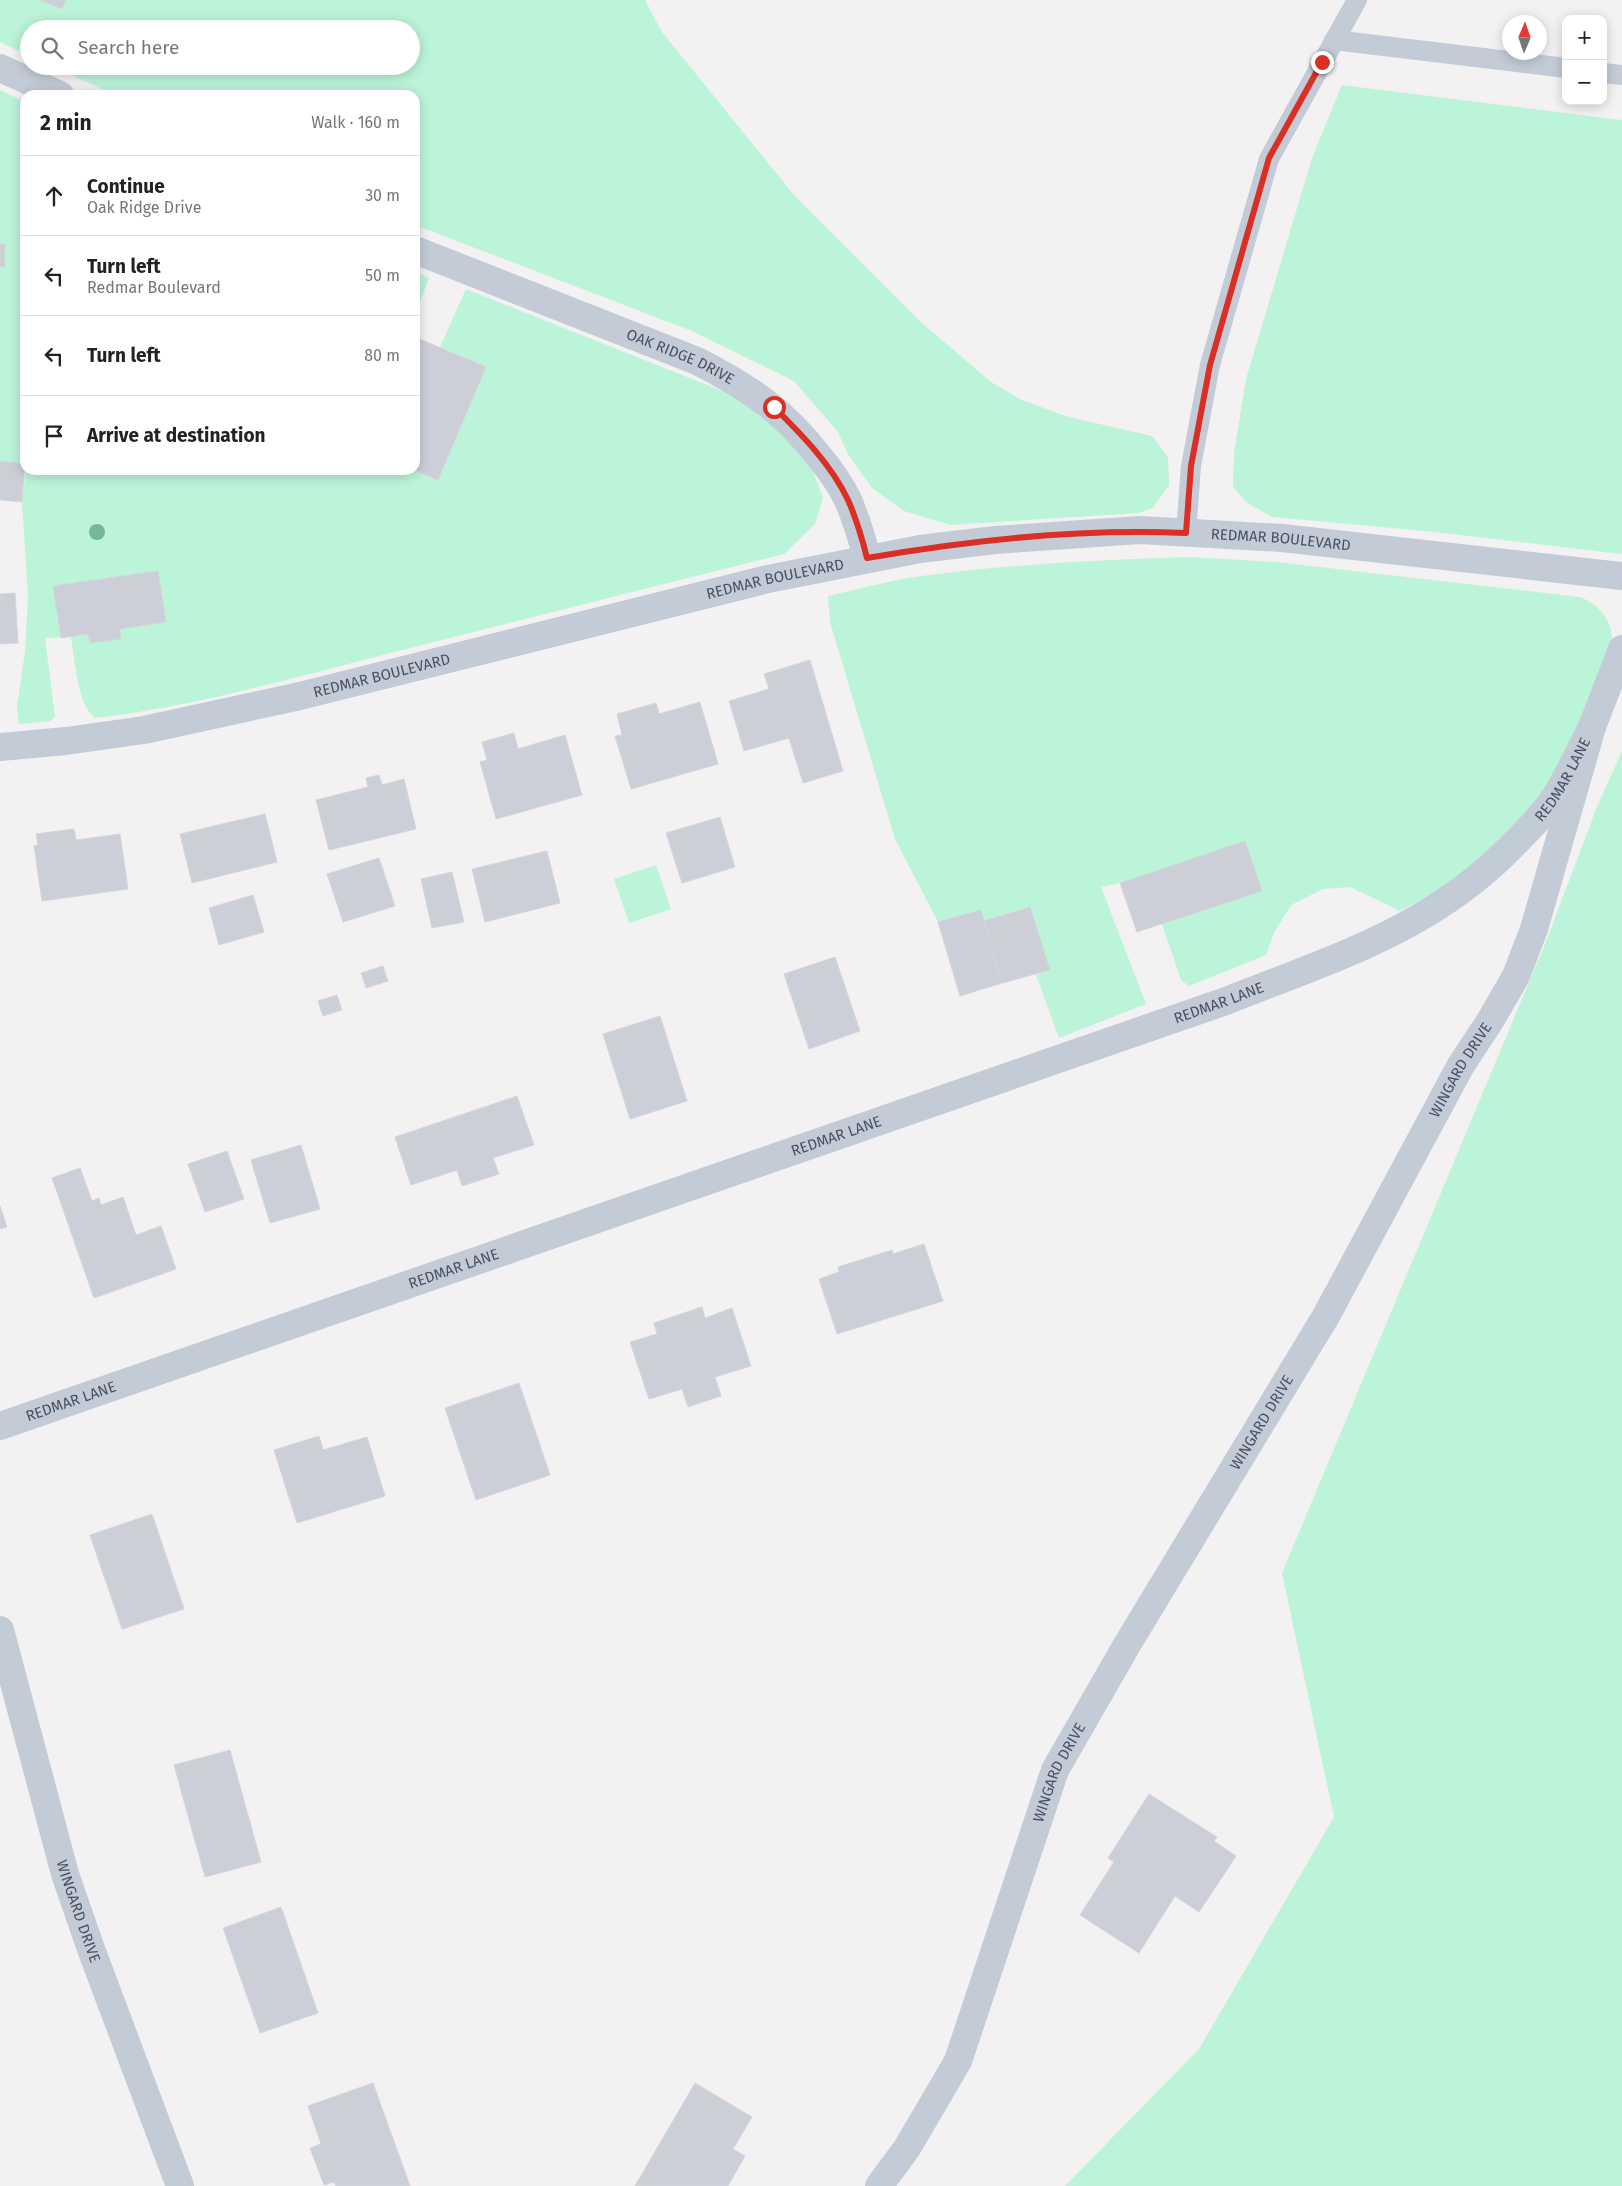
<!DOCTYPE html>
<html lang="en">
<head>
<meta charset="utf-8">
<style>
	:root { --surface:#fff; --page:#f6f6f6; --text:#222; --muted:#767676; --line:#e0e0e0 }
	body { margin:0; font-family:"Fira Sans",sans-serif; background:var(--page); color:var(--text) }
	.controls { position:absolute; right:15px; top:15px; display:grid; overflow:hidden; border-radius:10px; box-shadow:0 2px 12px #0003 }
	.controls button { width:45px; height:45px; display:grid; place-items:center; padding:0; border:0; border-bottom:1px solid var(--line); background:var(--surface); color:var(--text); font:25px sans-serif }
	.compass { position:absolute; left:1502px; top:15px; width:45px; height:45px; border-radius:50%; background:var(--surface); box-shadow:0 2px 12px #0003; rotate:2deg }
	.stop { position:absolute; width:15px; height:15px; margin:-11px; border:4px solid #d93025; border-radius:50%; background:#fff }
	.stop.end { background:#d93025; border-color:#fff; box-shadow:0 1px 5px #0008 }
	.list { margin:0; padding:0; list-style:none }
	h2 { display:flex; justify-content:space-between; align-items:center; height:65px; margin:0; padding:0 20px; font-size:21px }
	h2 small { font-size:16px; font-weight:400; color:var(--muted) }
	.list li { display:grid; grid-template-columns:32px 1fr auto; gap:15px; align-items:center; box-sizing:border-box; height:80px; padding:0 20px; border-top:1px solid var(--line) }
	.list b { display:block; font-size:19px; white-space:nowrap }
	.list p { margin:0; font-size:16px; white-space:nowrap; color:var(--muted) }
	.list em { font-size:16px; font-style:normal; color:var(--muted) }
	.icon { flex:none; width:28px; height:28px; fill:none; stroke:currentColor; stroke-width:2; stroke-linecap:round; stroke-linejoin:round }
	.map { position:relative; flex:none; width:1622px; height:2186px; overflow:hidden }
	.search { position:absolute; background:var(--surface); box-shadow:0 2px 12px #0003; left:20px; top:20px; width:400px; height:55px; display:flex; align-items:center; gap:12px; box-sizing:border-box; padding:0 18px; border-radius:28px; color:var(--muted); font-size:19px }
	.panel { position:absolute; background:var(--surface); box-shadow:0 2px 12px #0003; left:20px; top:90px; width:400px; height:385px; border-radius:15px }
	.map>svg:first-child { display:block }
</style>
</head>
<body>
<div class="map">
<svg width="1622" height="2186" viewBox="0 0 1622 2186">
	<rect width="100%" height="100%" fill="#f3f1f1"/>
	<g fill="#bcf4d9">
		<polygon points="0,0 645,0 662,32 794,195 922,323 991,382 1020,399 1065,416 1152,436 1168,457 1169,485 1153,508 1138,513 951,525 904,511 872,488 848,454 838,432 794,381 692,331 415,225 415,95 115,95 52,66 411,66 411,29 29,29 29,56 0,42"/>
		<polygon points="1342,85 1622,120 1622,554 1435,532 1273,517 1247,503 1233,487 1234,453 1246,379 1312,158"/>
		<polygon points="0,90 25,102 25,464 0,461"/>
		<polygon points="415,272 429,278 415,314"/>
		<path d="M466,289L740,398L780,429L810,463L823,498L815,524L784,554C650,587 517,621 383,655C288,679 193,707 95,718C77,704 75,659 71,637L45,638L55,717L50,721L19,724L17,707L25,651L28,596L22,502L26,470H414L438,480L486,367L440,347Z"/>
		<path d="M1189,557L1276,562L1580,597C1598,604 1613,620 1612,641L1587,707L1556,773L1533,804L1495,851L1452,883L1400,911L1350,887L1323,889L1291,905L1274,933L1266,955L1189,986L1181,980L1162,924L1261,891L1245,842L1120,883L1101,887L1146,1004L1059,1038L1036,975L1050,970L984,921L981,911L938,922L895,839L830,622L828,596C859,589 891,580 922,576C1010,564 1100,560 1189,557Z"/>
		<polygon points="1622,751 1622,2186 1065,2186 1199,2049 1334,1817 1282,1573 1545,944 1597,807"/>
		<polygon points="656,865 671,909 629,923 614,879"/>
	</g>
	<g fill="#cccfd7" stroke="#d4d6dd">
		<polygon points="40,0 66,0 62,9"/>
		<rect x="0" y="244" width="5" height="23"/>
		<polygon points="415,337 486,367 438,480 414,470"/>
		<polygon points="0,461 25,464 22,502 0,500"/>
		<polygon points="158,571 166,622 119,629 121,639 90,643 88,634 61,638 53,586"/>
		<polygon points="15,593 18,643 0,644 0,594"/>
		<polygon points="810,660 843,771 803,783 789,738 744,751 729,701 769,689 764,674"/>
		<polygon points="700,702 718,764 631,789 615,736 622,735 617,714 656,703 659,714"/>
		<polygon points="514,733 518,749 565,735 582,795 496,819 480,762 487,760 482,742"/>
		<polygon points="379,775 382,785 404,779 416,829 329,850 316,800 368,787 366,778"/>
		<polygon points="265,814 277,862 192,883 180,834"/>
		<polygon points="720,817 735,867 682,883 666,833"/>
		<polygon points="74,829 76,840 120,834 128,889 42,901 34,846 38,845 36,834"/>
		<polygon points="1245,841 1262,891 1137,932 1120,883"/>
		<polygon points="547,851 560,903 485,922 472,869"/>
		<polygon points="379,858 395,906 343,922 327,874"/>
		<polygon points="452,872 464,922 432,928 421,879"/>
		<polygon points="253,895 264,932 219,945 209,908"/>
		<polygon points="1030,907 1050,970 1002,983 984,921"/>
		<polygon points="981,910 1002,983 960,996 938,922"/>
		<polygon points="835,957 860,1031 809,1049 784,974"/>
		<polygon points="383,966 388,981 366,988 361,973"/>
		<polygon points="337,995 342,1010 323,1016 318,1001"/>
		<polygon points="660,1016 687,1101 630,1119 603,1034"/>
		<polygon points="517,1096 534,1145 493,1158 499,1174 462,1186 457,1170 411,1185 395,1137"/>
		<polygon points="301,1145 320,1209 270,1223 251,1160"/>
		<polygon points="227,1151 244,1199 205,1212 188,1164"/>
		<polygon points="80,1168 92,1201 99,1198 101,1205 123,1197 136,1235 161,1226 176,1269 94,1298 52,1178"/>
		<polygon points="0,1206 7,1227 0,1229"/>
		<polygon points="924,1244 943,1301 837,1334 819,1279 839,1272 838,1267 892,1250 893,1254"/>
		<polygon points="702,1307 705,1318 732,1308 751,1366 715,1377 721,1396 688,1407 682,1389 649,1399 630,1342 657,1334 654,1323"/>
		<polygon points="519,1383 550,1475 476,1500 445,1408"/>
		<polygon points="319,1436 323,1450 367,1437 385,1496 297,1523 274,1450"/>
		<polygon points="152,1514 184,1609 122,1629 90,1535"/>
		<polygon points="230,1750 261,1862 205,1877 174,1765"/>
		<polygon points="1149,1794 1217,1837 1214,1841 1236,1856 1199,1912 1175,1896 1139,1953 1080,1915 1114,1862 1108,1858"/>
		<polygon points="281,1907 318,2013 260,2033 223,1928"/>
		<polygon points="373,2083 410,2186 336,2186 334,2182 324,2185 310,2148 321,2144 308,2106"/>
		<polygon points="695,2083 752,2117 733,2149 745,2156 728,2186 635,2186"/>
	</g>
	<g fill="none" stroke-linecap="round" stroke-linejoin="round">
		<g stroke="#c3cbd7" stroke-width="20">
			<polyline points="1334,40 1566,68"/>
			<polyline points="1603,73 1622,75"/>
			<polyline points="1186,533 1191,466 1210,365 1269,159 1357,0"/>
		</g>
		<g stroke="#c3cbd7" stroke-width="28">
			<polyline points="0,68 60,95"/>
			<path id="s1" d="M415,250L697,361C750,388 784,411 821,459C831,471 841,486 848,500C856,519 862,538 867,558"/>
			<path id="s2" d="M0,747L66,741L144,730L300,696L768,579L920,549L995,540L1140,530L1282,538L1622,576"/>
			<path id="s3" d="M0,1426L1226,1001C1334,958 1433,929 1515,843C1529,829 1544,814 1555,797C1569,775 1580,750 1592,727"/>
			<path id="s4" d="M0,1630L65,1874L91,1949L180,2186"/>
			<path id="s5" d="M879,2186L907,2148L958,2061L1055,1770L1128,1643L1326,1316L1461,1065L1490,1021L1516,976L1534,929L1592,727L1622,649"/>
		</g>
	</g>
	<circle fill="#75b69d" cx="97" cy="532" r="8"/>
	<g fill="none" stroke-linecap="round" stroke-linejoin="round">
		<path stroke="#d93025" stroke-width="6" d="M774,407C801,434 831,464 848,500C856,518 862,538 867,558C971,540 1080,528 1186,533L1191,466L1210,365L1269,158L1322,62"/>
	</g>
	<g text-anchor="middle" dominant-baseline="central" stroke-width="4" stroke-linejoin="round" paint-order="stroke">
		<g font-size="15" fill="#475161" stroke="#fff">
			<text stroke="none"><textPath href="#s1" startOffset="286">OAK RIDGE DRIVE</textPath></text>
			<text stroke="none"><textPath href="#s2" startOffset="1304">REDMAR BOULEVARD</textPath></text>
			<text stroke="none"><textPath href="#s2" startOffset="794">REDMAR BOULEVARD</textPath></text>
			<text stroke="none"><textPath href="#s2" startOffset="389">REDMAR BOULEVARD</textPath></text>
			<text stroke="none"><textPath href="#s3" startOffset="1710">REDMAR LANE</textPath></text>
			<text stroke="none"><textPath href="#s3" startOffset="1290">REDMAR LANE</textPath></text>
			<text stroke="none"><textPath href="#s5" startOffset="1264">WINGARD DRIVE</textPath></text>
			<text stroke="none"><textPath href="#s3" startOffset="885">REDMAR LANE</textPath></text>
			<text stroke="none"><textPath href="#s3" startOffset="480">REDMAR LANE</textPath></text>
			<text stroke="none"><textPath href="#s3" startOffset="75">REDMAR LANE</textPath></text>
			<text stroke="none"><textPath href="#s5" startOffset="859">WINGARD DRIVE</textPath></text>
			<text stroke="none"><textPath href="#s5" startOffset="454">WINGARD DRIVE</textPath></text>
			<text stroke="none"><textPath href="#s4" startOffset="292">WINGARD DRIVE</textPath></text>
		</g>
	</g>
</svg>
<div class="controls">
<button>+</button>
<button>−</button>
</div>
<svg class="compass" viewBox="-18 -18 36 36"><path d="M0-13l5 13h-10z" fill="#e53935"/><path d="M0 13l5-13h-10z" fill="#767676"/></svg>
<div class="stop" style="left:774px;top:407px"></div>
<div class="stop end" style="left:1322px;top:62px"></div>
<div class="search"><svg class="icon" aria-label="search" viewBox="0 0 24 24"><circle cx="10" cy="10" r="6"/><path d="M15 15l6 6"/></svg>Search here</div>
<section class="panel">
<h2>2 min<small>Walk · 160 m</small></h2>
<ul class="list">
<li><svg class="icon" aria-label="ahead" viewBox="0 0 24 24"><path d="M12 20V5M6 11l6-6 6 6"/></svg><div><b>Continue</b><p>Oak Ridge Drive</p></div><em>30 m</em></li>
<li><svg class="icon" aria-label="left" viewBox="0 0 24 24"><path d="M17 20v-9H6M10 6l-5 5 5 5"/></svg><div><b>Turn left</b><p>Redmar Boulevard</p></div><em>50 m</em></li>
<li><svg class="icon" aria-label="left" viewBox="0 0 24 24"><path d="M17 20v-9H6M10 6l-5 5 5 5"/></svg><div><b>Turn left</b></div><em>80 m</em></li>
<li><svg class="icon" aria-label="arrive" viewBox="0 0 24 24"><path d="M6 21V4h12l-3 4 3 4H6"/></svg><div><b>Arrive at destination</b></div></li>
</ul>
</section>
</div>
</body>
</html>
